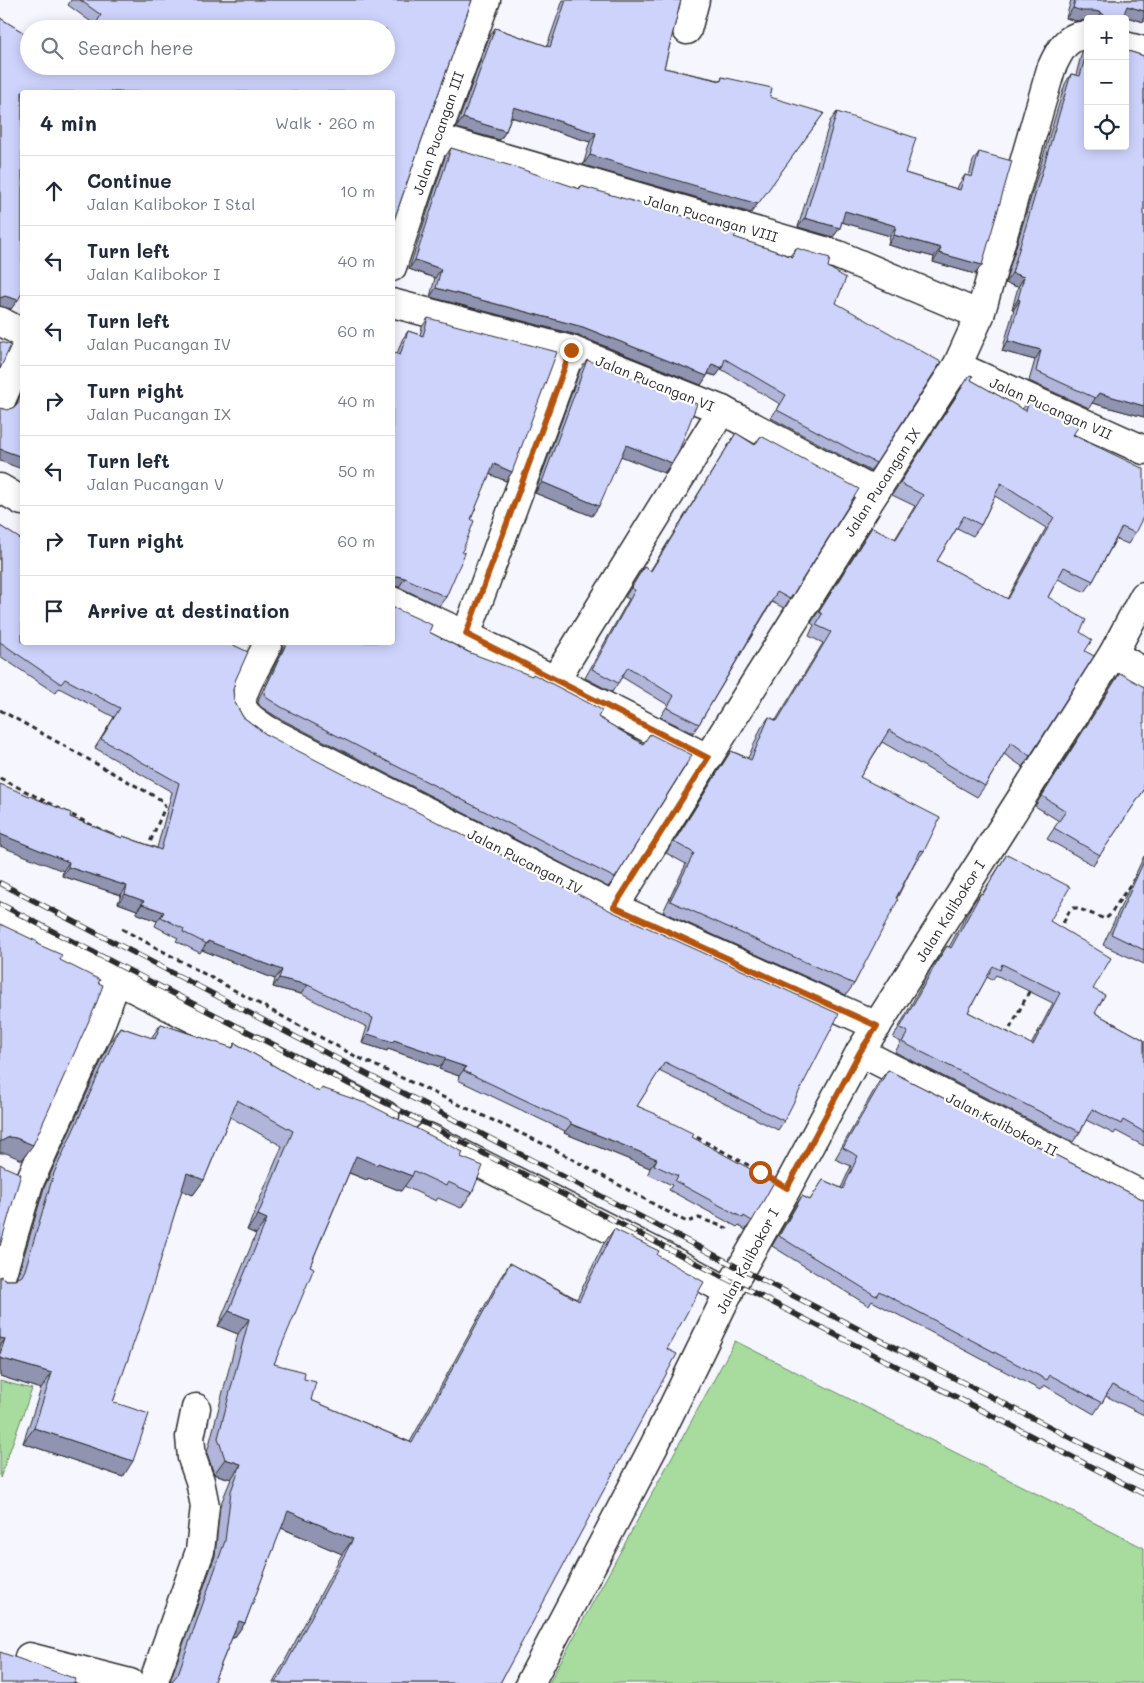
<!DOCTYPE html>
<html lang="en">
<head>
<meta charset="utf-8">
<style>
	:root { --surface:#fff; --page:#f6f6f7; --text:#1f2937; --muted:#747a83; --line:#e0e1e3 }
	body { margin:0; font-family:Mali,sans-serif; background:var(--page); color:var(--text) }
	.controls { position:absolute; right:15px; top:15px; display:grid; overflow:hidden; border-radius:5px; box-shadow:0 2px 12px #0003 }
	.controls button { width:45px; height:45px; display:grid; place-items:center; padding:0; border:0; border-bottom:1px solid var(--line); background:var(--surface); color:var(--text); font:25px sans-serif }
	.stop { position:absolute; width:15px; height:15px; margin:-11px; border:4px solid #b45309; border-radius:50%; background:#fff }
	.stop.end { background:#b45309; border-color:#fff; box-shadow:0 1px 5px #0008 }
	.list { margin:0; padding:0; list-style:none }
	h2 { display:flex; justify-content:space-between; align-items:center; height:65px; margin:0; padding:0 20px; font-size:21px }
	h2 small { font-size:16px; font-weight:400; color:var(--muted) }
	.list li { display:grid; grid-template-columns:32px 1fr auto; gap:15px; align-items:center; box-sizing:border-box; height:70px; padding:0 20px; border-top:1px solid var(--line) }
	.list b { display:block; font-size:19px; white-space:nowrap }
	.list p { margin:0; font-size:16px; white-space:nowrap; color:var(--muted) }
	.list em { font-size:16px; font-style:normal; color:var(--muted) }
	.icon { flex:none; width:28px; height:28px; fill:none; stroke:currentColor; stroke-width:2; stroke-linecap:round; stroke-linejoin:round }
	.map { position:relative; flex:none; width:1144px; height:1683px; overflow:hidden }
	.search { position:absolute; background:var(--surface); box-shadow:0 2px 12px #0003; left:20px; top:20px; width:375px; height:55px; display:flex; align-items:center; gap:12px; box-sizing:border-box; padding:0 18px; border-radius:28px; color:var(--muted); font-size:19px }
	.panel { position:absolute; background:var(--surface); box-shadow:0 2px 12px #0003; left:20px; top:90px; width:375px; height:555px; border-radius:5px }
	.map>svg:first-child { display:block }
</style>
</head>
<body>
<div class="map">
<svg width="1144" height="1683" viewBox="0 0 1144 1683">
	<rect width="100%" height="100%" fill="#f5f6fe"/>
	<filter id="ink" filterUnits="userSpaceOnUse"><feTurbulence type="fractalNoise" baseFrequency=".02" numOctaves="2"/><feDisplacementMap in="SourceGraphic" scale="10" xChannelSelector="R" yChannelSelector="G"/><feConvolveMatrix kernelMatrix="1 2 1 2 8 2 1 2 1" color-interpolation-filters="sRGB"/></filter>
	<g filter="url(#ink)">
		<g fill="#a7dc9e" stroke="#698464">
			<polygon points="735,1341 1144,1548 1144,1683 549,1683"/>
			<polygon points="0,1381 32,1389 0,1478"/>
		</g>
		<g fill="none" stroke-linecap="round" stroke-linejoin="round">
			<g stroke="#2b2b2b" stroke-width="31">
				<g id="minor">
					<polyline points="687,30 695,0"/>
					<polyline points="1125,46 1144,51"/>
					<polyline points="436,138 838,255 980,315"/>
					<polyline points="392,267 429,156 486,0"/>
					<polyline points="392,303 571,350 722,410 875,492"/>
					<polyline points="0,321 22,333"/>
					<polyline points="957,366 1144,450"/>
					<polyline points="0,403 22,352"/>
					<polyline points="0,488 22,501"/>
					<polyline points="392,601 466,635 707,758"/>
					<polyline points="466,635 571,350"/>
					<path d="M268,642C263,659 237,692 243,708C247,718 260,725 269,731L614,907L877,1026"/>
					<polyline points="1113,654 1144,672"/>
					<polyline points="555,680 722,410"/>
					<path d="M614,907L875,492L957,366L980,315L1051,69C1058,53 1067,33 1088,36"/>
					<polyline points="0,921 385,1115"/>
					<polyline points="860,1052 1144,1196"/>
					<polyline points="428,1137 667,1258 729,1292"/>
					<polyline points="0,1280 29,1183 99,1028 117,979"/>
					<polyline points="29,1657 130,1683"/>
					<polyline points="153,1683 200,1551 205,1506 200,1481 192,1458 190,1437 196,1408"/>
					<polyline points="530,1683 654,1446 733,1283 787,1188 860,1052 1113,654 1144,596"/>
				</g>
			</g>
			<g stroke="#2b2b2b" stroke-width="3" stroke-dasharray="5 4" stroke-linecap="butt">
				<polyline points="0,710 163,801 165,807 148,847"/>
				<polyline points="0,778 109,834"/>
				<polyline points="122,929 355,1056 550,1147 679,1218 687,1222 699,1218 727,1228 729,1226"/>
				<polyline points="1059,931 1070,910 1073,908 1077,908 1105,919 1109,916 1134,879"/>
				<polyline points="1006,1036 1031,988"/>
				<polyline points="689,1133 761,1172"/>
			</g>
			<use href="#minor" stroke="#fff" stroke-width="28"/>
			<g stroke="#2b2b2b" stroke-width="5.5">
				<g id="rail">
					<polyline points="0,883 741,1269 1144,1475"/>
					<polyline points="0,904 1144,1494"/>
				</g>
			</g>
			<use href="#rail" stroke="#fff" stroke-width="4" stroke-dasharray="11" stroke-linecap="butt"/>
		</g>
		<g fill="#b1b5d9" stroke="#2b2b2b" fill-rule="evenodd">
			<polygon points="71,0 472,0 421,142 392,226 392,92 22,92 22,293 11,309 0,306 0,18 29,36 29,66 386,66 386,29 92,29 94,24 68,5"/>
			<polygon points="563,0 681,0 664,68 719,80 722,77 770,97 751,213 583,165 590,142 511,117 506,131 500,140 456,128 489,37 495,28 547,46"/>
			<polygon points="1071,0 1144,0 1144,22 1123,16 1122,19 1088,19 1076,21 1066,18"/>
			<polygon points="1088,44 1088,146 1128,51 1144,56 1144,417 1092,403 1089,408 1029,381 1035,360 1002,351 1014,309 1012,309 1018,287 1005,283 1065,84 1071,74 1076,75 1082,52"/>
			<polygon points="837,112 905,173 957,189 959,184 965,175 969,176 973,161 979,152 982,265 975,274 933,262 934,257 888,245 890,236 842,222 840,228 833,237 798,227 830,121"/>
			<polygon points="451,148 578,189 581,186 790,256 796,248 828,267 836,303 876,463 870,471 771,418 780,404 721,369 716,376 708,374 701,385 577,335 430,297 435,278 409,269 445,157"/>
			<polygon points="428,318 512,472 506,481 489,474 471,519 446,597 439,606 399,587 392,586 392,352 397,354 402,340 408,331 420,335 422,327"/>
			<polygon points="587,360 672,463 664,473 621,456 592,516 535,493 580,370"/>
			<path d="M970,375L971,380L1022,409L1029,401L1073,435L1135,533L1128,544L1116,539L1093,581L1085,592L1058,579L1048,597L1080,632L1085,651L1030,756L1023,767L1004,754L985,786L977,797L882,742L860,777L924,851L916,862H915L854,984L846,995L663,912L686,864L666,853L731,751L748,758L761,728L769,717L776,720L823,643L809,636L814,625L811,623L872,527L895,539L915,506L892,495ZM995,496L1046,528L1007,599L937,561L957,528L973,536L981,525Z"/>
			<polygon points="22,390 22,469 8,410 16,406"/>
			<polygon points="736,433 755,444 761,436 790,599 784,608 772,602 699,724 693,733 660,717 668,705 622,677 612,692 585,678 629,599 625,597 644,567 650,571"/>
			<polygon points="0,526 235,681 233,690 234,701 243,717 784,1121 778,1130 659,1071 637,1106 670,1122 692,1137 752,1221 745,1230 739,1225 737,1227 669,1190 672,1185 648,1174 650,1168 564,1133 565,1131 458,1080 459,1076 439,1069 440,1067 388,1049 387,1051 362,1043 367,1027 301,994 273,987 275,979 202,950 200,953 176,941 178,938 155,926 157,921 136,913 137,910 118,903 121,895 62,876 63,871 70,817 122,838 123,836 157,848 172,792 95,748 114,717 59,688 55,693 0,656"/>
			<polygon points="429,632 598,717 643,744 650,734 615,878 608,887 277,717 261,707 258,703 259,698 283,648 283,642 392,642"/>
			<polygon points="1120,673 1144,790 1093,865 1047,839 1059,821 1035,806"/>
			<path d="M1007,854L1093,989L1095,1013L1144,1040V1146L1116,1131L1114,1134L1086,1120L1080,1132L1073,1142L895,1052L901,1042L893,1038L930,970L947,946L949,947L973,903L981,893L982,894ZM996,975L1053,1003L1031,1045L968,1012L987,977L992,980Z"/>
			<polygon points="1144,856 1144,964 1103,945"/>
			<polygon points="161,1024 232,1048 235,1043 319,1092 461,1157 472,1193 461,1208 438,1198 436,1201 404,1186 401,1191 368,1178 367,1180 349,1173 310,1266 274,1364 304,1379 311,1400 410,1442 500,1278 510,1263 577,1299 603,1245 614,1229 657,1255 667,1349 500,1683 273,1683 342,1554 281,1528 245,1623 234,1638 232,1638 213,1683 170,1681 215,1556 220,1506 231,1479 214,1474 207,1453 238,1334 218,1326 256,1234 247,1230 282,1146 230,1117 204,1180 193,1195 182,1190 113,1402 123,1477 23,1443 41,1389 0,1376 0,1276 6,1280 15,1280 17,1279 44,1188 110,1042 120,1027 151,1038"/>
			<polygon points="888,1070 1144,1200 1144,1415 1106,1396 1094,1414 1044,1385 1040,1390 872,1301 869,1306 772,1246 795,1206 802,1196 810,1200 823,1180 841,1188 851,1166 835,1159 880,1080"/>
		</g>
		<g fill="#9094b0" stroke="#2b2b2b">
			<polygon points="1127,6 1144,11 1144,22 1120,15"/>
			<polygon points="1073,8 1095,11 1102,13 1098,19 1088,19 1088,20 1076,21 1066,18"/>
			<polygon points="514,107 596,133 590,142 508,116"/>
			<polygon points="824,113 751,213 583,165 590,155"/>
			<polygon points="463,118 506,131 500,140 456,128"/>
			<polygon points="845,211 896,226 890,236 838,221"/>
			<polygon points="805,218 840,228 833,237 798,227"/>
			<polygon points="894,235 941,248 934,257 888,245"/>
			<polygon points="939,253 982,265 975,274 933,262"/>
			<polygon points="415,260 441,269 435,278 409,269"/>
			<polygon points="1012,273 1024,277 1018,287 1005,283"/>
			<polygon points="436,288 583,327 707,376 701,385 577,335 430,297"/>
			<polygon points="5,296 18,300 11,309 0,306 0,298"/>
			<polygon points="1018,299 1020,300 1014,309 1012,309"/>
			<polygon points="1008,341 1041,350 1035,360 1002,351"/>
			<polygon points="712,364 722,368 716,376 706,373"/>
			<polygon points="1099,393 1144,406 1144,417 1092,403"/>
			<polygon points="626,445 672,463 664,473 618,455"/>
			<polygon points="0,449 22,457 22,469 0,461"/>
			<polygon points="494,464 512,472 506,481 487,473"/>
			<polygon points="542,482 599,506 592,516 535,493"/>
			<polygon points="397,576 405,578 399,587 392,586 392,578"/>
			<polygon points="0,834 69,862 63,871 0,846"/>
			<polygon points="68,867 127,886 121,895 62,876"/>
			<polygon points="125,894 144,901 137,910 118,903"/>
			<polygon points="142,904 164,912 157,921 136,913"/>
			<polygon points="208,941 282,970 275,979 202,950"/>
			<polygon points="279,978 308,985 301,994 273,987"/>
			<polygon points="368,1034 394,1040 446,1058 440,1067 388,1049 387,1051 362,1043"/>
			<polygon points="445,1060 466,1067 459,1076 439,1069"/>
			<polygon points="571,1124 657,1159 650,1168 564,1133"/>
			<polygon points="9,1137 16,1138 33,1145 22,1160 6,1153 0,1153 0,1142"/>
			<polygon points="356,1156 378,1163 412,1176 401,1191 368,1178 367,1180 345,1171"/>
			<polygon points="187,1173 204,1180 193,1195 176,1188"/>
			<polygon points="258,1215 267,1219 256,1234 247,1230"/>
			<polygon points="229,1311 249,1319 238,1334 218,1326"/>
			<polygon points="0,1338 5,1339 0,1346"/>
			<polygon points="0,1358 52,1373 41,1389 0,1376"/>
			<polygon points="34,1428 133,1461 123,1477 23,1443"/>
			<polygon points="225,1459 241,1464 231,1479 214,1474"/>
			<polygon points="288,1511 353,1539 342,1554 277,1526"/>
			<polygon points="239,1621 245,1623 234,1638 228,1636"/>
		</g>
		<g fill="#ced3fc" stroke="#2b2b2b" fill-rule="evenodd">
			<polygon points="80,0 472,0 421,142 392,226 392,92 22,92 22,293 18,300 5,296 0,298 0,18 29,36 29,66 386,66 386,29 93,29 101,15"/>
			<polygon points="566,0 681,0 664,68 721,81 722,77 772,88 770,97 824,113 758,204 590,155 596,133 514,107 506,131 463,118 495,28 550,47"/>
			<polygon points="1075,0 1144,0 1144,11 1127,6 1122,19 1108,19 1102,13 1095,11 1082,11 1073,8"/>
			<polygon points="1088,47 1088,146 1125,146 1125,50 1128,51 1144,56 1144,406 1099,393 1095,398 1036,371 1041,350 1008,341 1020,300 1018,299 1024,277 1012,273 1071,74 1080,76"/>
			<polygon points="837,112 916,138 905,173 960,190 965,175 972,177 979,152 1012,161 982,265 939,253 941,248 894,235 896,226 845,211 840,228 805,218"/>
			<polygon points="451,148 515,167 580,189 581,186 738,232 734,237 793,257 796,248 830,258 828,267 846,278 836,303 941,362 876,463 777,410 786,395 725,359 722,368 712,364 707,376 583,327 436,288 441,269 415,260"/>
			<polygon points="428,318 557,352 512,472 494,464 471,519 474,521 462,552 465,553 446,597 405,578 397,576 392,578 392,352 400,355 408,331 423,336"/>
			<polygon points="0,342 11,345 0,369"/>
			<polygon points="587,360 697,404 678,453 672,463 626,445 599,506 542,482"/>
			<path d="M970,375L973,376L971,380L1026,411L1029,401L1080,424L1073,435L1144,469V515L1135,533L1122,527L1093,581L1064,567L1048,597L1086,620L1080,632L1092,640L1085,651L1094,656L1030,756L1011,742L985,786L889,730L860,777L940,818L924,851L921,850L896,898L898,900L854,984L670,901L694,853L674,842L731,751L751,760L769,717L777,721L831,632L816,625L822,614L819,612L872,527L896,539L923,495L900,483ZM1001,483L1054,517L1008,599L937,561L964,516L981,525Z"/>
			<polygon points="22,396 22,457 0,449 0,408 8,410 16,406 21,400"/>
			<polygon points="736,433 755,445 761,436 859,489 790,599 777,592 699,724 667,708 674,696 628,667 618,683 592,669 635,590 631,588 644,567 651,571"/>
			<polygon points="0,526 22,540 22,642 227,642 248,652 235,681 233,690 234,701 243,717 267,735 613,912 839,1014 784,1121 665,1062 637,1106 656,1114 656,1115 670,1121 670,1122 694,1134 692,1137 774,1182 752,1221 744,1216 743,1218 675,1181 678,1176 654,1165 657,1159 571,1124 571,1122 464,1071 466,1067 445,1060 446,1058 394,1040 393,1042 368,1034 373,1018 308,985 279,978 282,970 208,941 207,944 183,932 184,929 161,917 164,912 142,904 144,901 125,894 127,886 68,867 69,862 0,834 0,784 71,813 70,817 122,838 123,836 161,850 179,783 101,739 120,708 65,679 61,684 0,642"/>
			<polygon points="392,607 432,625 429,632 468,652 532,676 533,674 602,710 598,717 643,744 650,734 692,755 615,878 283,708 267,698 264,694 265,689 287,642 392,642"/>
			<polygon points="1120,673 1144,687 1144,790 1100,855 1054,828 1066,811 1042,796"/>
			<path d="M1007,854L1070,887L1050,921L1111,958L1093,989L1105,995L1095,1013L1144,1040V1132L1123,1120L1121,1124L1092,1109L1080,1132L902,1042L908,1032L900,1028L938,960L947,946L951,948L981,893L983,894ZM1002,964L1060,993L1033,1045L968,1012L993,966L1000,970Z"/>
			<polygon points="1144,861 1144,950 1111,934"/>
			<polygon points="0,924 38,942 37,944 62,955 60,960 100,980 98,983 103,985 95,1007 33,1145 16,1138 9,1137 0,1142"/>
			<polygon points="161,1024 233,1048 235,1043 319,1092 322,1088 368,1104 463,1152 461,1157 483,1166 472,1193 448,1182 446,1186 414,1171 412,1176 378,1163 377,1165 356,1156 310,1266 314,1268 274,1364 305,1372 304,1379 316,1382 311,1400 412,1443 510,1263 579,1301 614,1229 659,1251 657,1255 704,1282 667,1349 677,1354 500,1683 276,1683 353,1539 288,1511 245,1623 239,1621 213,1683 166,1683 173,1680 178,1674 225,1541 231,1491 241,1464 225,1459 218,1438 249,1319 229,1311 267,1219 258,1215 293,1131 237,1100 204,1180 187,1173 146,1308 113,1402 149,1414 133,1461 34,1428 52,1373 0,1358 0,1354 5,1339 0,1338 0,1276 6,1280 15,1280 22,1276 25,1270 54,1173 120,1027 155,1039"/>
			<polygon points="888,1070 1144,1200 1144,1401 1112,1385 1102,1403 1050,1375 1047,1380 879,1291 876,1296 779,1236 802,1196 810,1200 823,1180 843,1189 858,1156 843,1148"/>
			<polygon points="0,1164 5,1167 21,1174 0,1246"/>
			<polygon points="0,1652 76,1679 75,1683 0,1683"/>
		</g>
	</g>
	<g fill="none" stroke-linecap="round" stroke-linejoin="round" filter="url(#ink)">
		<polyline stroke="#b45309" stroke-width="6" points="571,350 466,634 708,758 614,907 877,1026 860,1052 787,1188 760,1172"/>
	</g>
	<g text-anchor="middle" dominant-baseline="central" stroke-width="4.5" stroke-linejoin="round" paint-order="stroke">
		<g font-size="14" fill="#2b2b2b" stroke="#fff">
			<text transform="translate(438 133) rotate(-71)">Jalan Pucangan III</text>
			<text transform="translate(711 218) rotate(16)">Jalan Pucangan VIII</text>
			<text transform="translate(655 383) rotate(22)">Jalan Pucangan VI</text>
			<text transform="translate(1051 408) rotate(24)">Jalan Pucangan VII</text>
			<text transform="translate(882 482) rotate(-57)">Jalan Pucangan IX</text>
			<text transform="translate(525 861) rotate(27)">Jalan Pucangan IV</text>
			<text transform="translate(950 911) rotate(-58)">Jalan Kalibokor I</text>
			<text transform="translate(1002 1124) rotate(27)">Jalan Kalibokor II</text>
			<text transform="translate(747 1261) rotate(-62)">Jalan Kalibokor I</text>
		</g>
	</g>
</svg>
<div class="controls">
<button>+</button>
<button>−</button>
<button><svg class="icon" aria-label="locate" viewBox="0 0 24 24"><circle cx="12" cy="12" r="6"/><path d="M12 2v4M12 18v4M2 12h4M18 12h4"/></svg></button>
</div>
<div class="stop" style="left:760px;top:1172px"></div>
<div class="stop end" style="left:571px;top:350px"></div>
<div class="search"><svg class="icon" aria-label="search" viewBox="0 0 24 24"><circle cx="10" cy="10" r="6"/><path d="M15 15l6 6"/></svg>Search here</div>
<section class="panel">
<h2>4 min<small>Walk · 260 m</small></h2>
<ul class="list">
<li><svg class="icon" aria-label="ahead" viewBox="0 0 24 24"><path d="M12 20V5M6 11l6-6 6 6"/></svg><div><b>Continue</b><p>Jalan Kalibokor I Stal</p></div><em>10 m</em></li>
<li><svg class="icon" aria-label="left" viewBox="0 0 24 24"><path d="M17 20v-9H6M10 6l-5 5 5 5"/></svg><div><b>Turn left</b><p>Jalan Kalibokor I</p></div><em>40 m</em></li>
<li><svg class="icon" aria-label="left" viewBox="0 0 24 24"><path d="M17 20v-9H6M10 6l-5 5 5 5"/></svg><div><b>Turn left</b><p>Jalan Pucangan IV</p></div><em>60 m</em></li>
<li><svg class="icon" aria-label="right" viewBox="0 0 24 24"><path d="M7 20v-9h11M14 6l5 5-5 5"/></svg><div><b>Turn right</b><p>Jalan Pucangan IX</p></div><em>40 m</em></li>
<li><svg class="icon" aria-label="left" viewBox="0 0 24 24"><path d="M17 20v-9H6M10 6l-5 5 5 5"/></svg><div><b>Turn left</b><p>Jalan Pucangan V</p></div><em>50 m</em></li>
<li><svg class="icon" aria-label="right" viewBox="0 0 24 24"><path d="M7 20v-9h11M14 6l5 5-5 5"/></svg><div><b>Turn right</b></div><em>60 m</em></li>
<li><svg class="icon" aria-label="arrive" viewBox="0 0 24 24"><path d="M6 21V4h12l-3 4 3 4H6"/></svg><div><b>Arrive at destination</b></div></li>
</ul>
</section>
</div>
</body>
</html>
